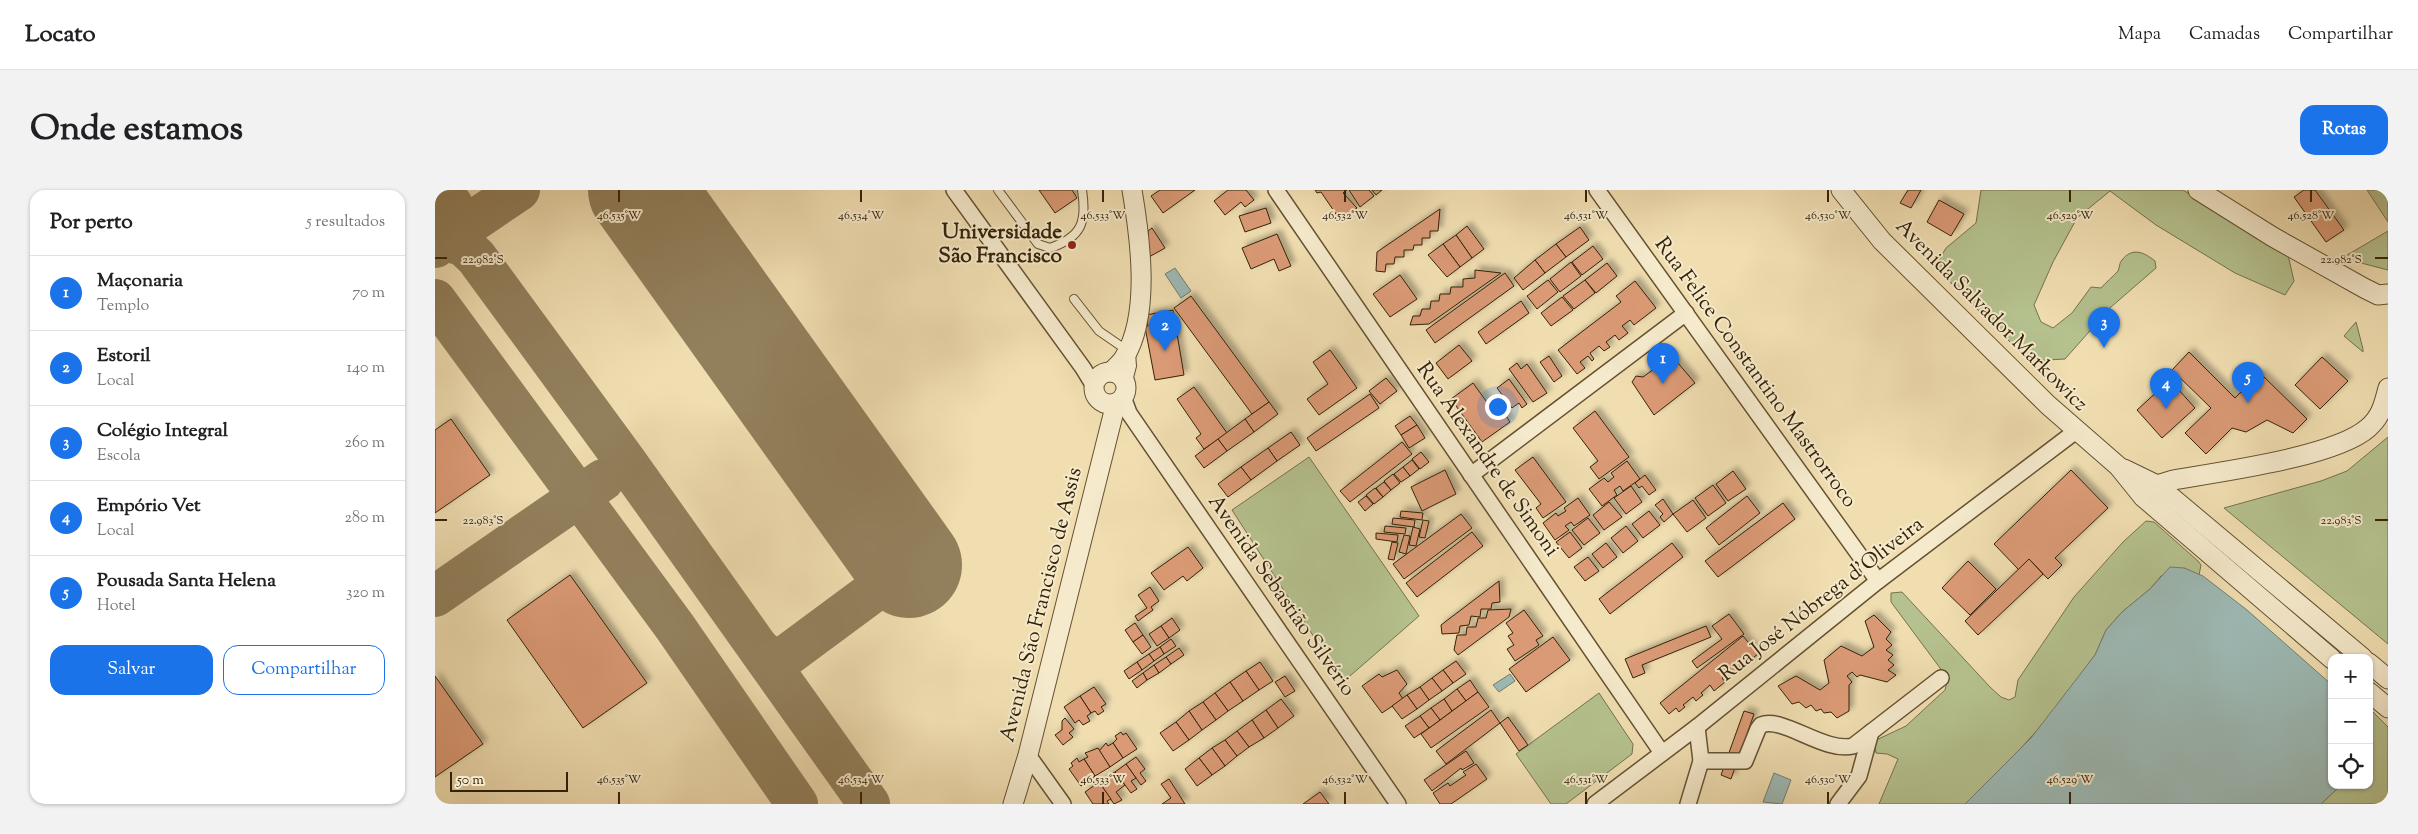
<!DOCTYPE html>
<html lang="pt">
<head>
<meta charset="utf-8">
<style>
	:root { --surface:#fff; --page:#f2f2f2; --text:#202124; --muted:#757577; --line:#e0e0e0; --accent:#1a73e8 }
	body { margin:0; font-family:"Sorts Mill Goudy",serif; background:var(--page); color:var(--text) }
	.controls { position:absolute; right:15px; bottom:15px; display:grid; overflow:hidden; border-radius:10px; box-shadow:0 1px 4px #0004 }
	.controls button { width:45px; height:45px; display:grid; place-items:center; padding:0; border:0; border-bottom:1px solid var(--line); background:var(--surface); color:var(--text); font:25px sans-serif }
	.scale { position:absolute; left:15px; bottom:12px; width:118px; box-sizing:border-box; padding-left:5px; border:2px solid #352208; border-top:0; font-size:14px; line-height:18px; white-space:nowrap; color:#352208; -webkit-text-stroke:4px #f5eacc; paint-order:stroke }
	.you { position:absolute; left:1062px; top:216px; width:18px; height:18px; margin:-12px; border:4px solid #fff; border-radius:50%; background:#1a73e8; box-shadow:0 0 0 8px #1a73e833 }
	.badge { display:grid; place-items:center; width:32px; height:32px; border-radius:50%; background:var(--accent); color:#fff; font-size:16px; font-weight:700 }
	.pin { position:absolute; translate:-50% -41px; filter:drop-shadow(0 1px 2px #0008) }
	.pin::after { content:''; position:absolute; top:26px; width:18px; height:15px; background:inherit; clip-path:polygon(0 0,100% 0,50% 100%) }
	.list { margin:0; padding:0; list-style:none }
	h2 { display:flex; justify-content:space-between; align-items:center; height:65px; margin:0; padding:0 20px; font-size:21px }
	h2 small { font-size:16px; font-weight:400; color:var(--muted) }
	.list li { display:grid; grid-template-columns:32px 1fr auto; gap:15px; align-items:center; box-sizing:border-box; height:75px; padding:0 20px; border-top:1px solid var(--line) }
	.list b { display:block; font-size:19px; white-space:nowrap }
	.list p { margin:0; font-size:16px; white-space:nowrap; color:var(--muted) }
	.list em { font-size:16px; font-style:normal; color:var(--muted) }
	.actions { display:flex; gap:10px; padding:15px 20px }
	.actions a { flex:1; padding:11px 0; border:1px solid var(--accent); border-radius:15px; text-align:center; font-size:18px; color:var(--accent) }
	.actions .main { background:var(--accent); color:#fff }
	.icon { flex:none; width:28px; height:28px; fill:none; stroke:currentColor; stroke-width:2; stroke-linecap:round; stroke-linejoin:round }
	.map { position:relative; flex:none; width:1953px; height:614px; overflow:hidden; border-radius:15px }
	header { display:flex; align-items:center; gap:30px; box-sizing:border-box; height:70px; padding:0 25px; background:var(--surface); border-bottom:1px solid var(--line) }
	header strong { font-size:24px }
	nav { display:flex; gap:28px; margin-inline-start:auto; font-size:18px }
	.intro { display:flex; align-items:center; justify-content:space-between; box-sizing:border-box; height:120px; padding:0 30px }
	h1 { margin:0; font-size:35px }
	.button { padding:12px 22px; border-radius:15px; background:var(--accent); color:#fff; font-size:18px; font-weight:700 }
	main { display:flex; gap:30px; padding:0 30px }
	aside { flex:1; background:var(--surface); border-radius:15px; box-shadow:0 1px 4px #0004 }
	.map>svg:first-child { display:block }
</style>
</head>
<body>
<header>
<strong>Locato</strong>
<nav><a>Mapa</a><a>Camadas</a><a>Compartilhar</a></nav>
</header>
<div class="intro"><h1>Onde estamos</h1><a class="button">Rotas</a></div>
<main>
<aside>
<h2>Por perto<small>5 resultados</small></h2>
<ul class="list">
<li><span class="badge">1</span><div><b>Maçonaria</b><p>Templo</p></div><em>70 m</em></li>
<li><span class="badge">2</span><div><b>Estoril</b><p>Local</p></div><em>140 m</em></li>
<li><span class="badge">3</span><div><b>Colégio Integral</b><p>Escola</p></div><em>260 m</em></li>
<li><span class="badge">4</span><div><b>Empório Vet</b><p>Local</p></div><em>280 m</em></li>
<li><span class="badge">5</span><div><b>Pousada Santa Helena</b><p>Hotel</p></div><em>320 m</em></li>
</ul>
<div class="actions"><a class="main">Salvar</a><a>Compartilhar</a></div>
</aside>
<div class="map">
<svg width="1953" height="614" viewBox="0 0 1953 614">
	<defs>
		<filter id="shadow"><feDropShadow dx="4.5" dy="-4.5" stdDeviation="2.5" flood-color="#0004"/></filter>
	</defs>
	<rect width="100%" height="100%" fill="#f0deb1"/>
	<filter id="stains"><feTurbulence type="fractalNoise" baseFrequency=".004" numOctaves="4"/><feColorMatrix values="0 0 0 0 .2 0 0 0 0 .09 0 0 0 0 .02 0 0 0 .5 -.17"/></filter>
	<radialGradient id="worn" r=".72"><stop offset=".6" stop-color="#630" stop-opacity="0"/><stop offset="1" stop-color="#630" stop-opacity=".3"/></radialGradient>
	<g fill="#b5c28f" stroke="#75724c">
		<path d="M1546,0H1748L1853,65L1859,91L1850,105L1800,83L1721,35L1675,1L1642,28L1618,72L1599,115L1606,132L1618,138L1637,123L1656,97L1666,98C1671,92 1678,87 1683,81C1685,77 1684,73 1687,70C1697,57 1709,62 1720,71L1721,78L1676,117L1630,169L1594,171L1500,77L1511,58L1541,33Z"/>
		<polygon points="1932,0 1953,0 1953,32"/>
		<polygon points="1953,41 1953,80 1907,68"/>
		<polygon points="1921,132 1928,159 1928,162 1909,146"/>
		<polygon points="1953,247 1953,454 1789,318 1886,291 1912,281"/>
		<polygon points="874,267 984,426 908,492 797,320"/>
		<polygon points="1711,331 1719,332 1763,371 1766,375 1764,385 1749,378 1726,386 1715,399 1687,422 1671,440 1660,465 1616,525 1565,581 1530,614 1444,614 1463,569 1452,564 1441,563 1439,551 1471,536 1510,500 1512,492 1508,482 1456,412 1456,403 1467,402 1555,497 1566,507 1574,510 1580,507 1583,490 1639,407 1688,352"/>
		<polygon points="1164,503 1198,554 1197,564 1131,614 1116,614 1081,564"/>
		<polygon points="1934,518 1953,537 1953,614 1886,614 1906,595 1934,595"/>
	</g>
	<g fill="#9dbab5" stroke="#737d70">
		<polygon points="740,78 756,101 746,108 730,84"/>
		<polygon points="1735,377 1749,378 1768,386 1812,420 1897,495 1897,595 1906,595 1886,614 1530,614 1596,548 1660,465 1671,440 1687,422 1715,399"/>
		<polygon points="1075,484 1080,491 1064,502 1058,495"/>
		<polygon points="1339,583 1356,590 1347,614 1328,612"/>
	</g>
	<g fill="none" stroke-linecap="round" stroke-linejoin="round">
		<g stroke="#92805c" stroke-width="42">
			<polyline points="17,15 19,31 12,50 29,56 41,67 191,272 434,614"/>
			<polyline points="0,57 84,0"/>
			<polyline points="0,110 240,437 362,614"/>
			<polyline points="0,406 168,290"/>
			<polyline points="325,460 333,466 347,469 474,375"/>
		</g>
		<polyline stroke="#92805c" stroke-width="106" points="206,0 474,375"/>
	</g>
	<g fill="#da9a75" stroke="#352208" filter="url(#shadow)">
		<polygon points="604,0 637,0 642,8 620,23"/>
		<polygon points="725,0 760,0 728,23 716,6"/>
		<polygon points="793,0 811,0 819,10 810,17 806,12 790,25 779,11"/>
		<polygon points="880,0 912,0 908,3 922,18 905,30 886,2 882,3"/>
		<polygon points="914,0 934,0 939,6 925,17"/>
		<polygon points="937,0 947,0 941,5"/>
		<polygon points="1473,0 1486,0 1476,18 1465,13"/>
		<polygon points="1869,0 1880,0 1909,40 1891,52 1859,7"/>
		<polygon points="1504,10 1529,24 1516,46 1492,32"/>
		<polygon points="831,18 836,33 810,42 804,26"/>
		<polygon points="1005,19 1003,41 995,41 995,48 987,48 987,55 979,55 978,60 969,60 969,67 960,67 959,74 951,74 950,82 941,81 942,62"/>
		<polygon points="1032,36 1049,59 1037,68 1021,45"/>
		<polygon points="1145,37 1154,50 1131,67 1121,54"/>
		<polygon points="717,38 730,58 714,67 713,41"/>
		<polygon points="842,44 856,76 844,81 839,69 816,79 807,58"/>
		<polygon points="1021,45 1037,68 1025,77 1008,54"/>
		<polygon points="1008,54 1025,77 1012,87 993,65"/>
		<polygon points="1121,54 1131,67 1110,83 1100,70"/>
		<polygon points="1158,56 1168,69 1147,85 1137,72"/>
		<polygon points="1100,70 1110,83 1088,100 1079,88"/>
		<polygon points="1136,72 1146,86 1125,102 1115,89"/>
		<polygon points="1172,73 1182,86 1161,103 1150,90"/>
		<polygon points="1040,80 1066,83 994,134 975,135 978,126 985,126 987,119 995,119 996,111 1004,111 1005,104 1015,104 1016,97 1028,97 1028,89 1040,88"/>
		<polygon points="1070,83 1079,96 1000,153 991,140"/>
		<polygon points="965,85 982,109 955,127 938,104"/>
		<polygon points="1113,90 1123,102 1102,119 1092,106"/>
		<polygon points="1150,90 1160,103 1139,119 1128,106"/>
		<polygon points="1200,91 1221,118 1199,135 1195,130 1187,136 1193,143 1184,150 1180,145 1171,152 1175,157 1169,161 1164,156 1155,163 1159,169 1157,171 1153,166 1145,172 1150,178 1142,184 1123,160 1186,112 1181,106"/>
		<polygon points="756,106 834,212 817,224 739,118"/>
		<polygon points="1127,107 1138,120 1116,136 1106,123"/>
		<polygon points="1086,111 1094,123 1051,154 1043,142"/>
		<polygon points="738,120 749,185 720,190 710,137 713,136 711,125"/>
		<polygon points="1024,155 1037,171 1013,189 1001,173"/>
		<polygon points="895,160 922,198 884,225 872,209 893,194 878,172"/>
		<polygon points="1754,162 1800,208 1825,183 1872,229 1858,243 1832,230 1811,242 1797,238 1771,264 1750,243 1776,218 1737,180"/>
		<polygon points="1231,163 1237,166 1260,193 1219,225 1197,192 1201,186 1208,187 1227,173 1227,166"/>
		<polygon points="1114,166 1127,186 1119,192 1105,172"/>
		<polygon points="1887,167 1913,191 1885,219 1860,195"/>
		<polygon points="1082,173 1086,179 1092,174 1112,203 1098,212 1074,179"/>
		<polygon points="951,188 962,201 945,214 934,201"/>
		<polygon points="1074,189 1092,214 1087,218 1084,213 1077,218 1062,198"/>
		<polygon points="1735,190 1760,218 1727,248 1702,220"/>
		<polygon points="1038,193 1062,226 1068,221 1075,232 1047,252 1016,209"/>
		<polygon points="759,197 792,243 769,259 761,248 766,244 742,209"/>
		<polygon points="935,204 944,218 881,261 872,248"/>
		<polygon points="834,212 843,224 819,242 810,229"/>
		<polygon points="1160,221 1194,267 1164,289 1155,277 1163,271 1138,238"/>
		<polygon points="975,226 982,235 966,245 960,236"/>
		<polygon points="16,229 55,285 0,323 0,240"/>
		<polygon points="810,229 819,242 792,261 783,249"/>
		<polygon points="982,235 990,248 974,258 966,245"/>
		<polygon points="856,242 865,255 842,271 833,258"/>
		<polygon points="783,249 792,261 769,278 760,266"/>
		<polygon points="967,252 977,264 915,312 905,301"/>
		<polygon points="833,258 842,271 816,290 806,277"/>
		<polygon points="986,262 994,272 985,279 977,269"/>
		<polygon points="1098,267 1131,312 1108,328 1101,318 1106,314 1080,280"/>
		<polygon points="977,270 984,279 975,286 968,277"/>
		<polygon points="1192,271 1205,289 1188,301 1185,296 1179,300 1182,305 1167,316 1154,299 1169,288 1173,292 1179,287 1176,283"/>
		<polygon points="806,277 816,290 793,307 783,294"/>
		<polygon points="968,277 975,286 966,292 959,284"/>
		<polygon points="1010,280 1021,304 987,321 976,297"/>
		<polygon points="1636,280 1673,318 1620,368 1627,375 1613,389 1594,369 1584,380 1559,354"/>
		<polygon points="1298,281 1311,299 1293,311 1281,294"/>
		<polygon points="958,284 965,293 956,300 949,291"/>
		<polygon points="1210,285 1221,300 1214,305 1207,296 1204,298 1200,293"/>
		<polygon points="949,292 956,300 948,307 941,298"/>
		<polygon points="1278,295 1291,313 1273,326 1260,308"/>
		<polygon points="1196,296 1207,312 1191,324 1179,308"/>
		<polygon points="940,298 948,307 939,314 931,305"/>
		<polygon points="931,306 938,314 930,321 923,312"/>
		<polygon points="1312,306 1325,323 1284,355 1271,338"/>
		<polygon points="1143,308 1155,325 1139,336 1136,332 1130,336 1134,340 1120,350 1108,333 1121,323 1123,326 1131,321 1129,318"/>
		<polygon points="1228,309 1238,324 1229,332 1225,327 1228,324 1220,315"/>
		<polygon points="1258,310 1271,328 1252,342 1238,324"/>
		<polygon points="1174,312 1187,327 1169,340 1158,325"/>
		<polygon points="1348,313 1360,329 1283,387 1270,371"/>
		<polygon points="966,321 988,323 987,330 965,327"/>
		<polygon points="1214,321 1225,335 1208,348 1197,334"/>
		<polygon points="1026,324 1037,338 969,389 958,374"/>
		<polygon points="958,328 980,330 979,337 957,334"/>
		<polygon points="1153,328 1165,343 1149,355 1137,340"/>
		<polygon points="988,330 994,331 990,348 984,347"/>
		<polygon points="950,336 971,338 970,344 949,342"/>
		<polygon points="1191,336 1203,351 1188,363 1176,348"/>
		<polygon points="978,337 985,339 981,356 974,355"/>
		<polygon points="1037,342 1048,356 982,407 971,393"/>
		<polygon points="1135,342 1147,358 1134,368 1121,352"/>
		<polygon points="941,343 963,345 962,352 941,349"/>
		<polygon points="969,345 975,346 971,364 964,362"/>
		<polygon points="957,352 963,353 959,370 953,369"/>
		<polygon points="1171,353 1182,367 1168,378 1157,364"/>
		<polygon points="1237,353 1248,367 1175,424 1164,409"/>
		<polygon points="753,357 768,378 752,391 748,386 729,400 716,383"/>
		<polygon points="1153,367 1164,381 1150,391 1139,377"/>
		<polygon points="1594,369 1608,384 1543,445 1530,431"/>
		<polygon points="1533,371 1561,399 1535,425 1507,398"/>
		<polygon points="135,385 212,493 148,538 72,430"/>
		<polygon points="1064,391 1065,412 1057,413 1056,419 1046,419 1045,427 1036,426 1034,435 1025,436 1024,443 1007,444 1006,435"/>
		<polygon points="715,397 724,411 716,417 718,420 703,431 700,426 712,418 703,405"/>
		<polygon points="1076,419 1074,427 1023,465 1019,460 1022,445 1031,445 1032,437 1041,437 1043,428 1051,428 1053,420"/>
		<polygon points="1089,420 1108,446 1101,450 1104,455 1080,471 1072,459 1079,455 1073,446 1078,443 1071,433"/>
		<polygon points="1294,424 1309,444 1262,478 1257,471 1287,449 1277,436"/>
		<polygon points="1439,425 1456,442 1451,449 1457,455 1451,460 1458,465 1453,470 1459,475 1453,480 1461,485 1452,492 1425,485 1422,487 1417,482 1412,486 1417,492 1414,495 1414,521 1402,528 1396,522 1389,523 1386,519 1381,521 1376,515 1371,518 1364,512 1357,514 1343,496 1361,486 1385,500 1394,493 1389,470 1406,456 1427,466 1439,457 1430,431"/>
		<polygon points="737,428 745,440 734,448 726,436"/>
		<polygon points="700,433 708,445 698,452 690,440"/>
		<polygon points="726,436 734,448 722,456 714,444"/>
		<polygon points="1271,436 1276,447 1207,475 1210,483 1198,488 1190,469"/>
		<polygon points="708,445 716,457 707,464 698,452"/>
		<polygon points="1308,446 1323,464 1319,467 1320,469 1313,475 1310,471 1298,484 1295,481 1287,488 1290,492 1279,501 1275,495 1266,503 1268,505 1261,511 1258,507 1248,515 1250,517 1244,522 1241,518 1234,524 1225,513"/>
		<polygon points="1118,447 1135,470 1091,502 1074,479"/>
		<polygon points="736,449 741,456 729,464 725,457"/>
		<polygon points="725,457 729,464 719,471 714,464"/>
		<polygon points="744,458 749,465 736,474 731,467"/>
		<polygon points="714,464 719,471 707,480 702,472"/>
		<polygon points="731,467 736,474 724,483 719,475"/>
		<polygon points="1021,471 1031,484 1018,493 1008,480"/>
		<polygon points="702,472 707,480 694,489 689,481"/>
		<polygon points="825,472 838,491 824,500 811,481"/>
		<polygon points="719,475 724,483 712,490 708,483"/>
		<polygon points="962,480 972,494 964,503 968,509 947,523 927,496 944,484 947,487"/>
		<polygon points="1008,480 1018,493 1007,501 997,488"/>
		<polygon points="811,481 824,500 808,511 795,492"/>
		<polygon points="708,483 712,490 702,498 697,491"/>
		<polygon points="0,486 48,554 0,587"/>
		<polygon points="850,486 860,501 850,507 840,492"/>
		<polygon points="997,488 1007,501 994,510 985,497"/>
		<polygon points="1035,490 1043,502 1031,511 1022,499"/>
		<polygon points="795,492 808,511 793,521 780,503"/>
		<polygon points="659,497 671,514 666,517 669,521 663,525 660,521 656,523 645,506"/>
		<polygon points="985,497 994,510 982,519 972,505"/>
		<polygon points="1022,499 1031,511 1017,521 1009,509"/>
		<polygon points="1043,502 1054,517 996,558 986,544"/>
		<polygon points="780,503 793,521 781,530 768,512"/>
		<polygon points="972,505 982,519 967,529 957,516"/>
		<polygon points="645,506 656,523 652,526 655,531 648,535 644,530 640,533 629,517"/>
		<polygon points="846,509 859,526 843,538 831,520"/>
		<polygon points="1009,509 1017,521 1005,530 996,518"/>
		<polygon points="768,512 781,530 767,540 754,521"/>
		<polygon points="996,518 1005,530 994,538 985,526"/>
		<polygon points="831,520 843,538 829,548 817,530"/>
		<polygon points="1056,520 1065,533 1011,574 1001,561"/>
		<polygon points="754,521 767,540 754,550 741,532"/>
		<polygon points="1309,521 1319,524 1296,589 1286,585"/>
		<polygon points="985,526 994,538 979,548 970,536"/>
		<polygon points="1073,527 1093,555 1084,561 1065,533"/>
		<polygon points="630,528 639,539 634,543 638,547 628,555 620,545 627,540 627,531"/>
		<polygon points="817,530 829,548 814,557 802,541"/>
		<polygon points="741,532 754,550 738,561 725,543"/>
		<polygon points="802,541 814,557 802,566 790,550"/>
		<polygon points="686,542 688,545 691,543 702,559 688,568 678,553 682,549 680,546"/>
		<polygon points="790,550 802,566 790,576 777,558"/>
		<polygon points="671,553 673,556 678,553 688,568 675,577 664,561"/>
		<polygon points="663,558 675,577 660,586 649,569 653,567 650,563"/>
		<polygon points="777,558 790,576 777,585 764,568"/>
		<polygon points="1031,561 1039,573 1027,580 1026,578 997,601 989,590"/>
		<polygon points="701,567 710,579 705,583 711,591 706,595 691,574"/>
		<polygon points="642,568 644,572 649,569 660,586 646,596 634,579 638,576 636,573"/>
		<polygon points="764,568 777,585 762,596 750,579"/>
		<polygon points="691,574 701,588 696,591 702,599 696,603 680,582"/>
		<polygon points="1041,574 1052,589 1016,614 1005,614 998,603 1013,593 1015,596 1031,585 1028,582"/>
		<polygon points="680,582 690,595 681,602 687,610 679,614 664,592"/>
		<polygon points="734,589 750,614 727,614 736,608 726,594"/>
		<polygon points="664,592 676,609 672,611 674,614 658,614 650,602"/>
		<polygon points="885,602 894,614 868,614"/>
	</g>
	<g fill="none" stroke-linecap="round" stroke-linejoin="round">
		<g stroke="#645132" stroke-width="10">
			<g id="service">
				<path d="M563,0L603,54L615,58C647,47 652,32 647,0"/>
				<polyline points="639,109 664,141 696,163 697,176 691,199"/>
			</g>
		</g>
		<g stroke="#645132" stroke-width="18">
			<g id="minor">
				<polyline points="519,0 648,178 659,196"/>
				<polyline points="841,0 1227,563"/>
				<polyline points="1162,0 1443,391"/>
				<polyline points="688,207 694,223 963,614"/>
				<polyline points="1036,285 1251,123"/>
				<polyline points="593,565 628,614"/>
				<path d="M1266,571H1310L1323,539L1326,535C1348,526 1389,563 1418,556L1506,488"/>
				<polyline points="1160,614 1262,537 1443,391 1641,241"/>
				<polyline points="1253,614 1266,571 1262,537"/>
				<polyline points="1403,614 1424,586 1436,542"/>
			</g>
		</g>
		<g stroke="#645132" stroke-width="21">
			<g id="tertiary">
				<polyline points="1406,0 1447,51 1613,215 1683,276 1708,307 1897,469"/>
				<polyline points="1763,0 1838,47 1929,98 1943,105 1953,104"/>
				<path d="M676,182C681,177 686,173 689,168C716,125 705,47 697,0"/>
				<circle cx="675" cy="198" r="16"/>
				<polyline points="1689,279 1722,295 1928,468"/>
				<path d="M1714,300L1722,295L1738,290C1784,282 1900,267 1933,238C1946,227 1949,214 1953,198"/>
				<polyline points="1934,473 1953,489"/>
				<polyline points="1934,502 1953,518"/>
				<polyline points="578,614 593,565 681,213"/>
			</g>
		</g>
		<use href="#service" stroke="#f5eacc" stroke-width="8"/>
		<use href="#minor" stroke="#f5eacc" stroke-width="15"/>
		<use href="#tertiary" stroke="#f5eacc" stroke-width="19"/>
	</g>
	<path fill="none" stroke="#352208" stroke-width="2" d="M184,0V12M426,0V12M668,0V12M910,0V12M1151,0V12M1393,0V12M1635,0V12M1876,0V12M0,68H12M1940,68H1953M0,330H12M1940,330H1953M184,602V614M426,602V614M668,602V614M910,602V614M1151,602V614M1393,602V614M1635,602V614"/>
	<circle fill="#8f2418" stroke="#f5eacc" stroke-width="2" cx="637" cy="55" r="5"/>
	<g text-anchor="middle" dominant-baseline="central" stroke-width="4" stroke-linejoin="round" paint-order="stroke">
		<g font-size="21" font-weight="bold" fill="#352208" stroke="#f5eacc" text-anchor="end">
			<text x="627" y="43">Universidade<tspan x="627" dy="24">São Francisco</tspan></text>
		</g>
		<g font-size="21" fill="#352208" stroke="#f5eacc">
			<text transform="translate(1556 126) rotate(45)">Avenida Salvador Markowicz</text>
			<text transform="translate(1320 183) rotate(54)">Rua Felice Constantino Mastrorroco</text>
			<text transform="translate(1052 270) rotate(55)">Rua Alexandre de Simoni</text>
			<text transform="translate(846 406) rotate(55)">Avenida Sebastião Silvério</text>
			<text transform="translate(1387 410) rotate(-38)">Rua José Nóbrega d'Oliveira</text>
			<text transform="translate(607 415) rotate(-76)">Avenida São Francisco de Assis</text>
		</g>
	</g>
	<g font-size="12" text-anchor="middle" fill="#352208" stroke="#f5eacc" stroke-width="4" stroke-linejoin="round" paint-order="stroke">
		<text x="184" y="29">46.535°W</text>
		<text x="426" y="29">46.534°W</text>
		<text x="668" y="29">46.533°W</text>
		<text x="910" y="29">46.532°W</text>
		<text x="1151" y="29">46.531°W</text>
		<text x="1393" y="29">46.530°W</text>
		<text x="1635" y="29">46.529°W</text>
		<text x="1876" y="29">46.528°W</text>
		<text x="48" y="73">22.982°S</text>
		<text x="1906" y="73">22.982°S</text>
		<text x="48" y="334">22.983°S</text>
		<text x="1906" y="334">22.983°S</text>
		<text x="184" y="593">46.535°W</text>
		<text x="426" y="593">46.534°W</text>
		<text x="668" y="593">46.533°W</text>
		<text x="910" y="593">46.532°W</text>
		<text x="1151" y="593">46.531°W</text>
		<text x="1393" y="593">46.530°W</text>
		<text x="1635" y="593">46.529°W</text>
	</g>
	<rect width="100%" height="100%" filter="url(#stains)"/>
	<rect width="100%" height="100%" fill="url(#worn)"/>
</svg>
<div class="controls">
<button>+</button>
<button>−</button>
<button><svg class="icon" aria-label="locate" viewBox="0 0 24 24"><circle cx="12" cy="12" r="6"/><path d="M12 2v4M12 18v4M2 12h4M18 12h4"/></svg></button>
</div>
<div class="scale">50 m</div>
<div class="you"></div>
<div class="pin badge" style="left:1228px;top:194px">1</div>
<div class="pin badge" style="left:730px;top:161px">2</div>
<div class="pin badge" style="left:1669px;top:158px">3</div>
<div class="pin badge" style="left:1731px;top:219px">4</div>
<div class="pin badge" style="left:1813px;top:213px">5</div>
</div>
</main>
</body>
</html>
